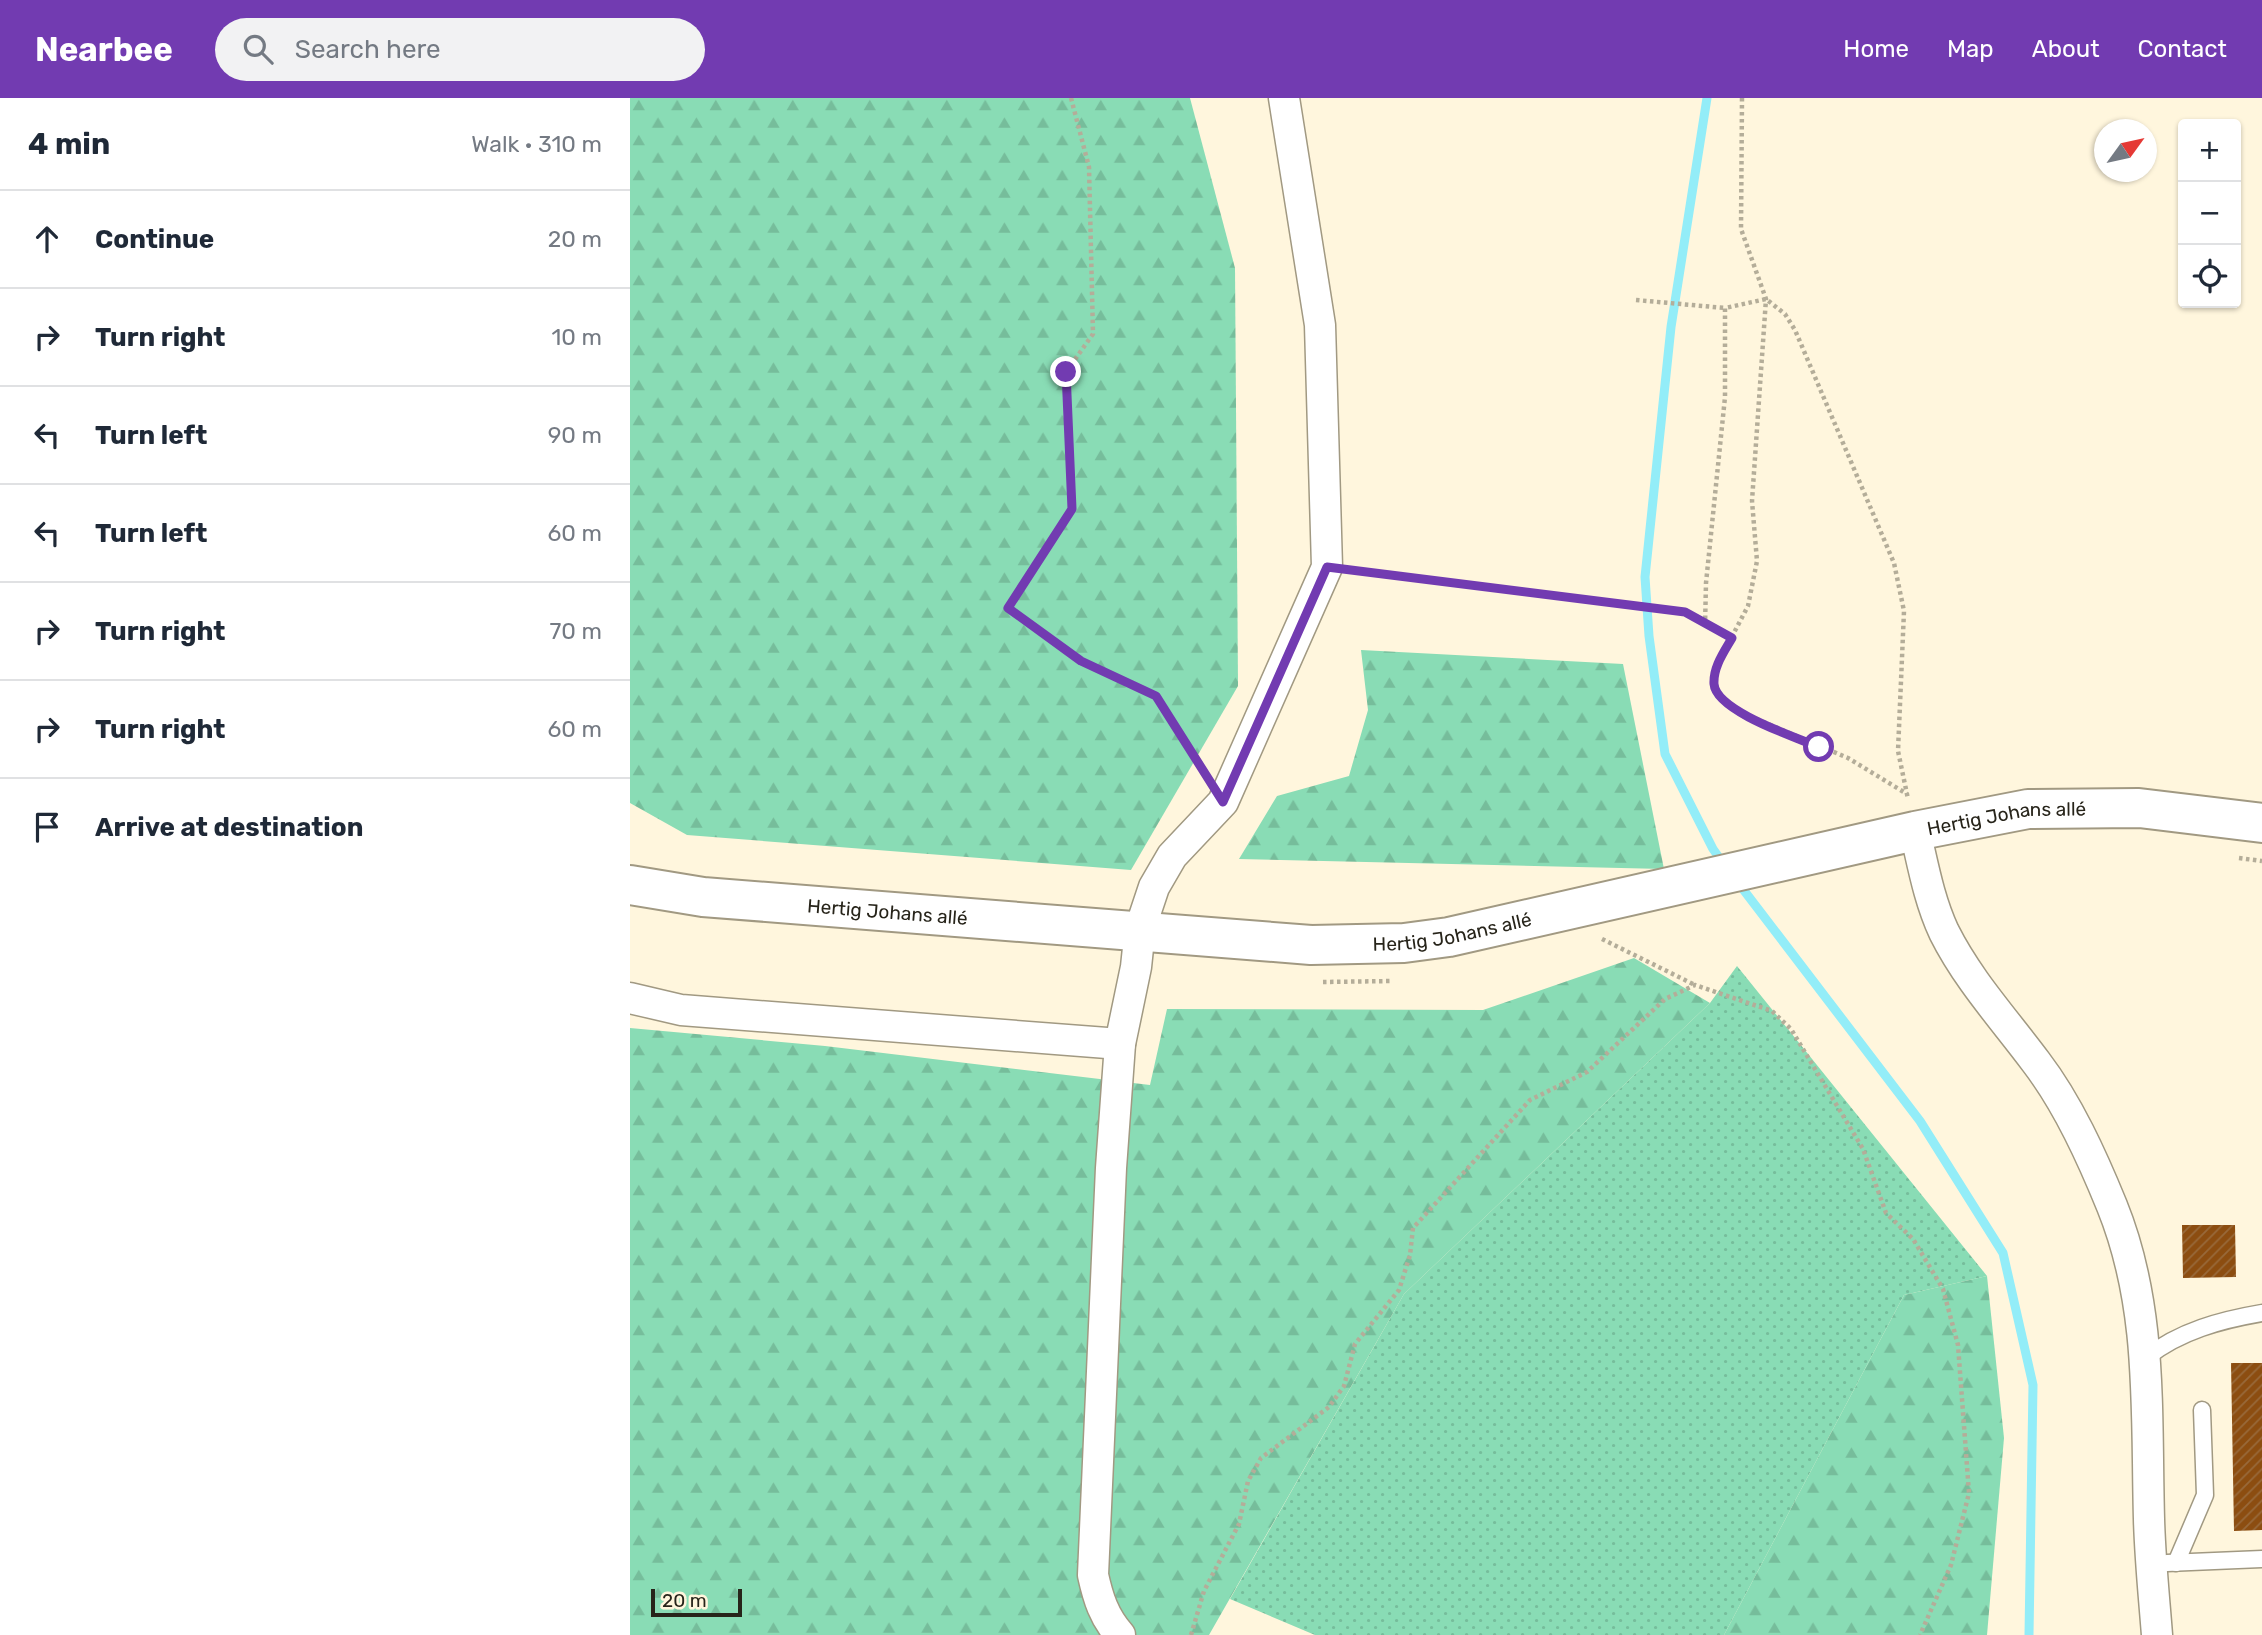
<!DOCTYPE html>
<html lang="en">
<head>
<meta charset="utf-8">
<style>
	:root { --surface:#fff; --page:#f2f2f3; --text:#1f2937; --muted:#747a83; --line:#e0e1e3; --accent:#723bb1 }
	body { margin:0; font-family:Rubik,sans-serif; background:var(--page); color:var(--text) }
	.controls { position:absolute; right:21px; top:21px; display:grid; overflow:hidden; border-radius:7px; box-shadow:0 2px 5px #0004 }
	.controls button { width:63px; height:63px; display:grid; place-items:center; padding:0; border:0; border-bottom:2px solid var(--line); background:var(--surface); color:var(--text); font:35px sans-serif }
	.compass { position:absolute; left:1464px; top:21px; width:63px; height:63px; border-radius:50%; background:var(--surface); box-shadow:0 2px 5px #0004; rotate:57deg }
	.scale { position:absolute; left:21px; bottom:18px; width:91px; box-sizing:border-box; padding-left:7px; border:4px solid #27241a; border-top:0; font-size:19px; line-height:24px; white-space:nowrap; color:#27241a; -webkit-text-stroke:5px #fff6dd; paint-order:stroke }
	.stop { position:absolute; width:21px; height:21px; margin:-16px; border:5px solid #723bb1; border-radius:50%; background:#fff }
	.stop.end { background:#723bb1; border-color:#fff; box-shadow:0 2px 7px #0008 }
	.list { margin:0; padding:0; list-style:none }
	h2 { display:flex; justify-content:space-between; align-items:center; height:91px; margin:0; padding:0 28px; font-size:30px }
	h2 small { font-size:23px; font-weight:400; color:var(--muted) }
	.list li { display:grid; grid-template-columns:46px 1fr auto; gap:21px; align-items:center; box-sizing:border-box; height:98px; padding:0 28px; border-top:2px solid var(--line) }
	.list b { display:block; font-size:26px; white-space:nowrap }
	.list em { font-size:23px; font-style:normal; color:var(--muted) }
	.icon { flex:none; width:38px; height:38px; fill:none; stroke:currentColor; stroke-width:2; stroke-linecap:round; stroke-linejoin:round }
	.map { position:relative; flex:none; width:1632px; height:1537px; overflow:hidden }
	header { display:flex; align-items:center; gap:42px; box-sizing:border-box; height:98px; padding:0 35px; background:var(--accent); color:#fff }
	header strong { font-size:33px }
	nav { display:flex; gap:38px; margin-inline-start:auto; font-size:24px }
	.search { width:490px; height:63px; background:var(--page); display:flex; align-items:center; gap:18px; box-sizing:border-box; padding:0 24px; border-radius:38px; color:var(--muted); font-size:26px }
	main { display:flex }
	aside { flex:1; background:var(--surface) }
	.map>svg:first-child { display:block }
</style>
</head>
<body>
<header>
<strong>Nearbee</strong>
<div class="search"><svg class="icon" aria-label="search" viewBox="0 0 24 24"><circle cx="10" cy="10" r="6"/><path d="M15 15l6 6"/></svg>Search here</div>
<nav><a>Home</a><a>Map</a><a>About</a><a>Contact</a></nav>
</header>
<main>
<aside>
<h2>4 min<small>Walk · 310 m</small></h2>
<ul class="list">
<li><svg class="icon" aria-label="ahead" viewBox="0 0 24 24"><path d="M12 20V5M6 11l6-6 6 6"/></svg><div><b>Continue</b></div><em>20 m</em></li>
<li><svg class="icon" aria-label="right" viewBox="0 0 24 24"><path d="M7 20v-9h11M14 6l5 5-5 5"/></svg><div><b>Turn right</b></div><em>10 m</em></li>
<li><svg class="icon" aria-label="left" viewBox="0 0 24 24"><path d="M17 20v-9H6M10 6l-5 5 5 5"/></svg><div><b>Turn left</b></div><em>90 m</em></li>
<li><svg class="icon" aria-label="left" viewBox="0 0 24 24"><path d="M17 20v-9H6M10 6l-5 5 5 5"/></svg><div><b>Turn left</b></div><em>60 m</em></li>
<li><svg class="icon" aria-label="right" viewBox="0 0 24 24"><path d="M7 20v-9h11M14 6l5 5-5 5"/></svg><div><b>Turn right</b></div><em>70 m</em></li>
<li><svg class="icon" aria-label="right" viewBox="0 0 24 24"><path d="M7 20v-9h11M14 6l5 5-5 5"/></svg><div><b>Turn right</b></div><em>60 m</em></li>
<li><svg class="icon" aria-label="arrive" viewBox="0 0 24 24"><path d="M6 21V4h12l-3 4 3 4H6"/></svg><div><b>Arrive at destination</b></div></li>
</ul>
</aside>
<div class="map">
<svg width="1632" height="1537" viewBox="0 0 1632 1537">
	<defs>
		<pattern id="grass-dots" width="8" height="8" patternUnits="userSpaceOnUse" patternTransform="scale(1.75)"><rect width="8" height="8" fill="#89dcb5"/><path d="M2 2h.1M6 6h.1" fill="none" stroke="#76bd9b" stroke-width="1.8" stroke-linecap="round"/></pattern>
		<pattern id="forest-firs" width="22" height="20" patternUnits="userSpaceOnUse" patternTransform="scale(1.75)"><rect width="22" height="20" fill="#89dcb5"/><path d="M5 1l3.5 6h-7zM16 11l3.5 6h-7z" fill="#76bd9b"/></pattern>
		<pattern id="building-hatch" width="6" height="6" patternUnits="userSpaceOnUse" patternTransform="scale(1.75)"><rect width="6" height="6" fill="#8c4d10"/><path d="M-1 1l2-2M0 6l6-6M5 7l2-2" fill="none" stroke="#98693a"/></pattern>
	</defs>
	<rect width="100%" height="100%" fill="#fff6dd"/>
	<polygon fill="url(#grass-dots)" points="1107,868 1357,1178 1274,1197 1094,1537 685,1537 600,1501 774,1196 1080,905"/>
	<g fill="url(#forest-firs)">
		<polygon points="0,0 560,0 605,170 608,588 501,772 57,737 0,705"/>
		<polygon points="731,552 993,566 1034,771 609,761 647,698 719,678 738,612"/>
		<polygon points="1004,860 1080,905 774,1196 579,1537 0,1537 0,930 195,948 520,987 537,911 853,912"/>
		<polygon points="1357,1178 1374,1340 1357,1537 1094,1537 1274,1197"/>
	</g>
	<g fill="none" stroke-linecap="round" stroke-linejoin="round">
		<g stroke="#93edf8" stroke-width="9">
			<polyline points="1077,0 1041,229 1015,479 1019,538 1035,656 1083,751 1093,765"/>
			<polyline points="1106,782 1290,1023 1373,1155 1403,1287 1399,1537"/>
		</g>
	</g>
	<g fill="url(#building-hatch)">
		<polygon points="1552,1127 1605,1127 1606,1179 1553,1180"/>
		<polygon points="1601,1265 1632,1265 1632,1432 1604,1433"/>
	</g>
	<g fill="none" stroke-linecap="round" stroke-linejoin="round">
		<g stroke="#a19982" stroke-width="19">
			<g id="service">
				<path d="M1517,1259C1550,1233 1591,1222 1632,1215"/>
				<polyline points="1537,1465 1632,1461"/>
				<polyline points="1546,1465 1575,1397 1572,1312"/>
			</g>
		</g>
		<g stroke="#a19982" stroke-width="33">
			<g id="minor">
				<path d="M1285,733C1293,767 1299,802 1314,834C1338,882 1374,921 1406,964C1438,1006 1462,1059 1482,1108C1523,1209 1516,1314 1519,1421C1520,1460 1524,1498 1527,1537"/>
				<polyline points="0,900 51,912 490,946"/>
				<path d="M490,1537C474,1519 468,1500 463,1477L481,1070L490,946L506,869L510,831L524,789L542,758L593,704L697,469L690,227L654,0"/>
			</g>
		</g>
		<g stroke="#a19982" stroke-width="42">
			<g id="tertiary">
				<path id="s1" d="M0,787L73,799L681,847L774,845L819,839L1285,733L1398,711L1509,710L1632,725"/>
			</g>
		</g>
		<g stroke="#b4ad99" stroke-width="4.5" stroke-dasharray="3.5 3.5" stroke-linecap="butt">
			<polyline points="441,0 459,69 463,236 436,274 442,411 378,510 451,563 526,598 575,675"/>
			<polyline points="1112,0 1111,131 1136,201 1122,403 1127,463 1118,508 1086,569 1084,587 1089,600 1103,611 1218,660 1277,696"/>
			<polyline points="1006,202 1095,210"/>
			<polyline points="724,472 1055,514 1102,540"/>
			<polyline points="1075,528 1076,485 1095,299 1095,210 1136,201 1155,216 1165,232 1264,465 1274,513 1268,653 1278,701"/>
			<polyline points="1609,760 1632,763"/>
			<polyline points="972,841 1065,887"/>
			<polyline points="693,884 762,883"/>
			<polyline points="561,1537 574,1493 609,1426 618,1383 631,1360 699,1309 714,1288 725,1246 769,1192 780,1157 783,1130 900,1002 957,974 1035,901 1065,887 1142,913 1161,931 1233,1051 1256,1115 1283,1141 1313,1191 1328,1247 1339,1395 1321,1467 1290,1537"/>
		</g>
		<use href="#service" stroke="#fff" stroke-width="16"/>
		<use href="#minor" stroke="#fff" stroke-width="30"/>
		<use href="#tertiary" stroke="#fff" stroke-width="38"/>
	</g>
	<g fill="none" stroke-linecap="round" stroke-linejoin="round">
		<path stroke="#723bb1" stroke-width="9" d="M436,274L442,411L378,510L451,563L526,598L593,704L697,469L1055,514L1102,540C1094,554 1083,569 1084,586C1086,613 1165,639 1189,649"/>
	</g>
	<g text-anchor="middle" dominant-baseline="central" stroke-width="7" stroke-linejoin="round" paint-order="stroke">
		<g font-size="19" fill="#27241a" stroke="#fff6dd">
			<text stroke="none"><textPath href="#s1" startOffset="1393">Hertig Johans allé</textPath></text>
			<text stroke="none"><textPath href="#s1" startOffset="259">Hertig Johans allé</textPath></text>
			<text stroke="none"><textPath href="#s1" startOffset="826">Hertig Johans allé</textPath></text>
		</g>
	</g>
</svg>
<div class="controls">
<button>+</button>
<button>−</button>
<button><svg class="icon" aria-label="locate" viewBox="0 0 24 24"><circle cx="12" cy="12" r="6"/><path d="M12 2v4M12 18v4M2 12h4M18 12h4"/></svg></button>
</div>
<svg class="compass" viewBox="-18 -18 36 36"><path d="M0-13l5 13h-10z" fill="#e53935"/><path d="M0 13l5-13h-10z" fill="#747a83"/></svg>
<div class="scale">20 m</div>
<div class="stop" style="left:1189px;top:649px"></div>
<div class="stop end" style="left:436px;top:274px"></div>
</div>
</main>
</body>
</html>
